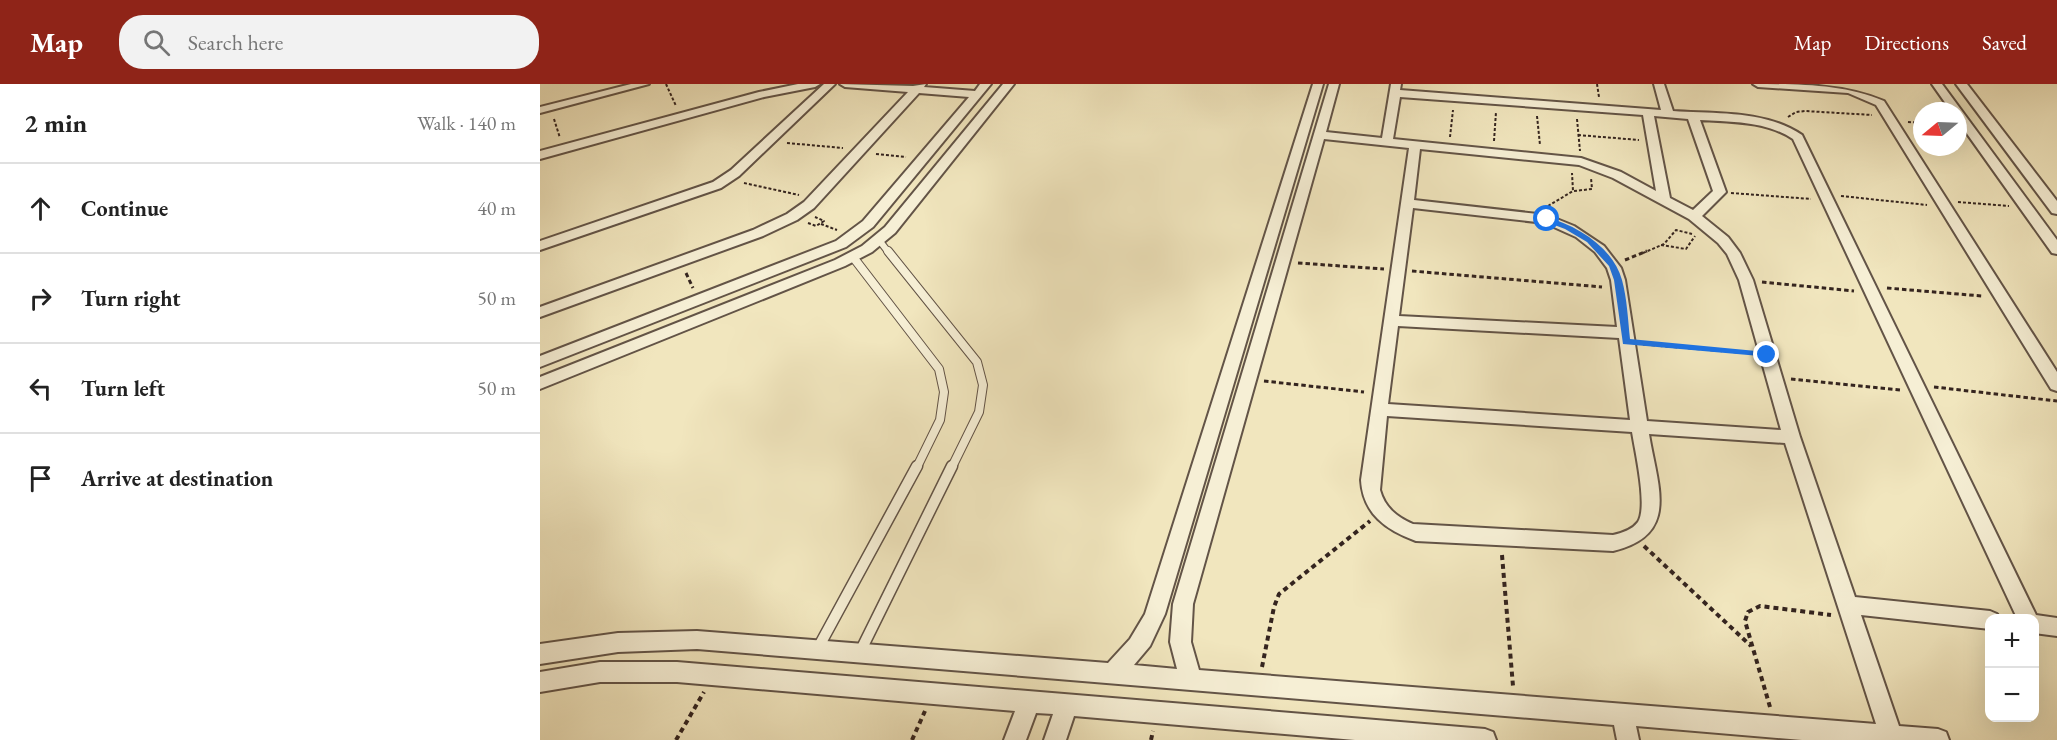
<!DOCTYPE html>
<html lang="en">
<head>
<meta charset="utf-8">
<style>
	:root { --surface:#fff; --page:#f2f2f2; --text:#222; --muted:#767676; --line:#e0e0e0; --accent:#8f2418 }
	body { margin:0; font-family:"EB Garamond",serif; background:var(--page); color:var(--text) }
	.controls { position:absolute; right:18px; bottom:18px; display:grid; overflow:hidden; border-radius:12px; box-shadow:0 6px 24px #0002 }
	.controls button { width:54px; height:54px; display:grid; place-items:center; padding:0; border:0; border-bottom:2px solid var(--line); background:var(--surface); color:var(--text); font:30px sans-serif }
	.compass { position:absolute; left:1373px; top:18px; width:54px; height:54px; border-radius:50%; background:var(--surface); box-shadow:0 6px 24px #0002; rotate:251deg }
	.stop { position:absolute; width:18px; height:18px; margin:-14px; border:4px solid #1a73e8; border-radius:50%; background:#fff }
	.stop.end { background:#1a73e8; border-color:#fff; box-shadow:0 2px 6px #0008 }
	.list { margin:0; padding:0; list-style:none }
	h2 { display:flex; justify-content:space-between; align-items:center; height:78px; margin:0; padding:0 24px; font-size:26px }
	h2 small { font-size:20px; font-weight:400; color:var(--muted) }
	.list li { display:grid; grid-template-columns:39px 1fr auto; gap:18px; align-items:center; box-sizing:border-box; height:90px; padding:0 24px; border-top:2px solid var(--line) }
	.list b { display:block; font-size:22px; white-space:nowrap }
	.list em { font-size:20px; font-style:normal; color:var(--muted) }
	.icon { flex:none; width:33px; height:33px; fill:none; stroke:currentColor; stroke-width:2; stroke-linecap:round; stroke-linejoin:round }
	.map { position:relative; flex:none; width:1517px; height:656px; overflow:hidden }
	header { display:flex; align-items:center; gap:36px; box-sizing:border-box; height:84px; padding:0 30px; background:var(--accent); color:#fff }
	header strong { font-size:28px }
	nav { display:flex; gap:33px; margin-inline-start:auto; font-size:21px }
	.search { width:420px; height:54px; background:var(--page); display:flex; align-items:center; gap:15px; box-sizing:border-box; padding:0 21px; border-radius:24px; color:var(--muted); font-size:22px }
	main { display:flex }
	aside { flex:1; background:var(--surface) }
	.map>svg:first-child { display:block }
</style>
</head>
<body>
<header>
<strong>Map</strong>
<div class="search"><svg class="icon" aria-label="search" viewBox="0 0 24 24"><circle cx="10" cy="10" r="6"/><path d="M15 15l6 6"/></svg>Search here</div>
<nav><a>Map</a><a>Directions</a><a>Saved</a></nav>
</header>
<main>
<aside>
<h2>2 min<small>Walk · 140 m</small></h2>
<ul class="list">
<li><svg class="icon" aria-label="ahead" viewBox="0 0 24 24"><path d="M12 20V5M6 11l6-6 6 6"/></svg><div><b>Continue</b></div><em>40 m</em></li>
<li><svg class="icon" aria-label="right" viewBox="0 0 24 24"><path d="M7 20v-9h11M14 6l5 5-5 5"/></svg><div><b>Turn right</b></div><em>50 m</em></li>
<li><svg class="icon" aria-label="left" viewBox="0 0 24 24"><path d="M17 20v-9H6M10 6l-5 5 5 5"/></svg><div><b>Turn left</b></div><em>50 m</em></li>
<li><svg class="icon" aria-label="arrive" viewBox="0 0 24 24"><path d="M6 21V4h12l-3 4 3 4H6"/></svg><div><b>Arrive at destination</b></div></li>
</ul>
</aside>
<div class="map">
<svg width="1517" height="656" viewBox="0 0 1517 656">
	<rect width="100%" height="100%" fill="#f1e6be"/>
	<filter id="stains"><feTurbulence type="fractalNoise" baseFrequency=".00333" numOctaves="4"/><feColorMatrix values="0 0 0 0 .2 0 0 0 0 .09 0 0 0 0 .02 0 0 0 .5 -.17"/></filter>
	<radialGradient id="worn" r=".72"><stop offset=".6" stop-color="#630" stop-opacity="0"/><stop offset="1" stop-color="#630" stop-opacity=".3"/></radialGradient>
	<g fill="none" stroke-linecap="round" stroke-linejoin="round">
		<g stroke="#635447" stroke-width="8">
			<polyline id="service-far2" points="339,156 349,169"/>
		</g>
		<g stroke="#635447" stroke-width="10">
			<g id="service-far1">
				<polyline points="348,167 437,278 443,301 439,328 412,383"/>
				<polyline points="313,173 399,285 404,308 400,336 377,383"/>
			</g>
		</g>
		<g stroke="#635447" stroke-width="13">
			<g id="service">
				<polyline points="278,564 377,382"/>
				<polyline points="320,568 412,382"/>
			</g>
		</g>
		<g stroke="#635447" stroke-width="4">
			<g id="minor">
				<polygon points="91,0 109,0 0,29 0,23"/>
				<polygon points="258,0 280,0 275,3 224,13 0,75 0,67 219,8"/>
				<polygon points="284,0 295,0 199,92 181,104 0,166 0,157 173,98 191,86"/>
				<polygon points="300,0 373,2 386,0 384,3 435,7 440,0 451,0 333,143 306,163 0,283 0,272 296,157 323,137 429,13 379,9 274,124 257,136 223,152 0,233 0,223 213,146 247,130 264,118 368,8 305,3"/>
				<polygon points="463,0 474,0 355,149 332,168 305,182 0,305 0,293 295,176 322,162 345,143"/>
				<path d="M773,0H783L625,530L610,562L594,581L637,585L630,558L633,520L789,0H799L786,48L842,54L851,0H861L860,6L1121,26L1114,0H1124L1133,27C1175,30 1226,26 1262,51L1496,531L1517,534V552L1494,549V534H1477L1253,55C1226,37 1192,38 1160,36L1186,108L1162,132L1188,153L1200,169L1213,196L1260,353L1315,513L1450,527L1457,530L1459,534H1450V545L1321,531L1359,642L1398,645L1406,648L1409,656H1262L1096,642L1099,656H1077L1074,641L157,565L78,568L0,580V560L78,549L157,547L568,579L590,555L605,530ZM860,13L1103,31L1116,107L1081,88L1041,74L853,55ZM1114,32L1148,35L1173,107L1153,126L1130,114ZM784,55L869,64L821,396C823,430 846,446 876,457L1073,467C1141,451 1117,401 1109,350L1245,359L1336,640L659,586L651,558L653,520ZM880,65L1039,81L1073,94L1149,135L1178,159L1187,170L1199,196L1241,346L1107,337L1085,196L1081,184L1064,162L1034,142L1007,131L874,116ZM873,124L1005,139L1036,153L1055,168L1067,184L1071,196L1077,243L859,232ZM858,242L1079,254L1090,336L848,320ZM847,332L1092,348C1095,367 1108,423 1098,438C1092,446 1082,449 1073,451L873,440C857,433 845,424 840,406Z"/>
				<path d="M1213,0C1257,0 1304,0 1344,17L1517,288V307L1511,305L1336,21L1308,9L1218,3Z"/>
				<polygon points="1392,0 1402,0 1517,156 1517,170 1512,169 1418,37 1418,27 1411,27"/>
				<polygon points="1416,0 1427,0 1517,117 1517,130 1512,129"/>
				<polygon points="60,578 137,578 945,645 953,648 956,656 815,656 534,632 526,656 504,656 513,630 496,629 486,656 464,656 475,627 137,598 60,598 0,608 0,588"/>
			</g>
		</g>
		<g stroke="#34241f" stroke-width="2" stroke-dasharray="3 2" stroke-linecap="butt">
			<polyline points="126,0 136,22"/>
			<polyline points="1057,0 1059,13"/>
			<polyline points="997,32 1000,61"/>
			<polyline points="1248,33 1256,28 1265,27 1332,31"/>
			<polyline points="14,35 20,54"/>
			<polyline points="1037,35 1040,67"/>
			<polyline points="1368,38 1382,39"/>
			<polyline points="1038,51 1099,56"/>
			<polyline points="910,53 913,26"/>
			<polyline points="954,57 956,28"/>
			<polyline points="247,59 303,64"/>
			<polyline points="336,70 366,73"/>
			<polyline points="204,99 259,111"/>
			<polyline points="1034,107 1052,105 1051,94"/>
			<polyline points="1191,109 1271,115"/>
			<polyline points="1301,112 1387,121"/>
			<polyline points="1418,118 1469,122"/>
			<polyline points="1008,122 1033,107 1032,89"/>
			<polyline points="268,139 276,142 284,137 275,133"/>
			<polyline points="281,140 297,146"/>
			<polyline points="1121,161 1146,165 1155,152"/>
			<polyline points="1103,169 1124,160 1136,146 1152,150"/>
		</g>
		<g stroke="#34241f" stroke-width="3" stroke-dasharray="4.5 3" stroke-linecap="butt">
			<polyline points="1085,176 1107,167"/>
			<polyline points="758,179 844,185"/>
			<polyline points="872,187 1062,203"/>
			<polyline points="146,189 153,204"/>
			<polyline points="1222,198 1314,207"/>
			<polyline points="1347,204 1442,212"/>
			<polyline points="1103,260 1210,269"/>
			<polyline points="1251,295 1361,306"/>
			<polyline points="724,297 824,308"/>
			<polyline points="1394,303 1517,317"/>
		</g>
		<g stroke="#34241f" stroke-width="4" stroke-dasharray="5 4" stroke-linecap="butt">
			<polyline points="1104,462 1211,562"/>
			<polyline points="962,471 973,602"/>
			<polyline points="722,583 734,523 739,510 830,437"/>
			<polyline points="1230,623 1205,537 1208,528 1220,522 1291,531"/>
			<polyline points="136,656 164,608"/>
			<polyline points="372,656 385,627"/>
			<polyline points="611,656 613,647"/>
		</g>
		<use href="#service-far2" stroke="#f6efd5" stroke-width="6"/>
		<use href="#service-far1" stroke="#f6efd5" stroke-width="8"/>
		<use href="#service" stroke="#f6efd5" stroke-width="10"/>
		<use href="#minor" fill="#f6efd5" fill-rule="evenodd"/>
	</g>
	<path fill="#1a73e8" d="M1007,133C1037,142 1073,163 1082,196C1087,214 1088,236 1090,255L1227,268L1231,269V273L1083,260L1074,196L1069,182L1047,158L1025,145L1004,137V134Z"/>
	<rect width="100%" height="100%" filter="url(#stains)"/>
	<rect width="100%" height="100%" fill="url(#worn)"/>
</svg>
<div class="controls">
<button>+</button>
<button>−</button>
</div>
<svg class="compass" viewBox="-18 -18 36 36"><path d="M0-13l5 13h-10z" fill="#e53935"/><path d="M0 13l5-13h-10z" fill="#767676"/></svg>
<div class="stop" style="left:1007px;top:135px"></div>
<div class="stop end" style="left:1227px;top:271px"></div>
</div>
</main>
</body>
</html>
